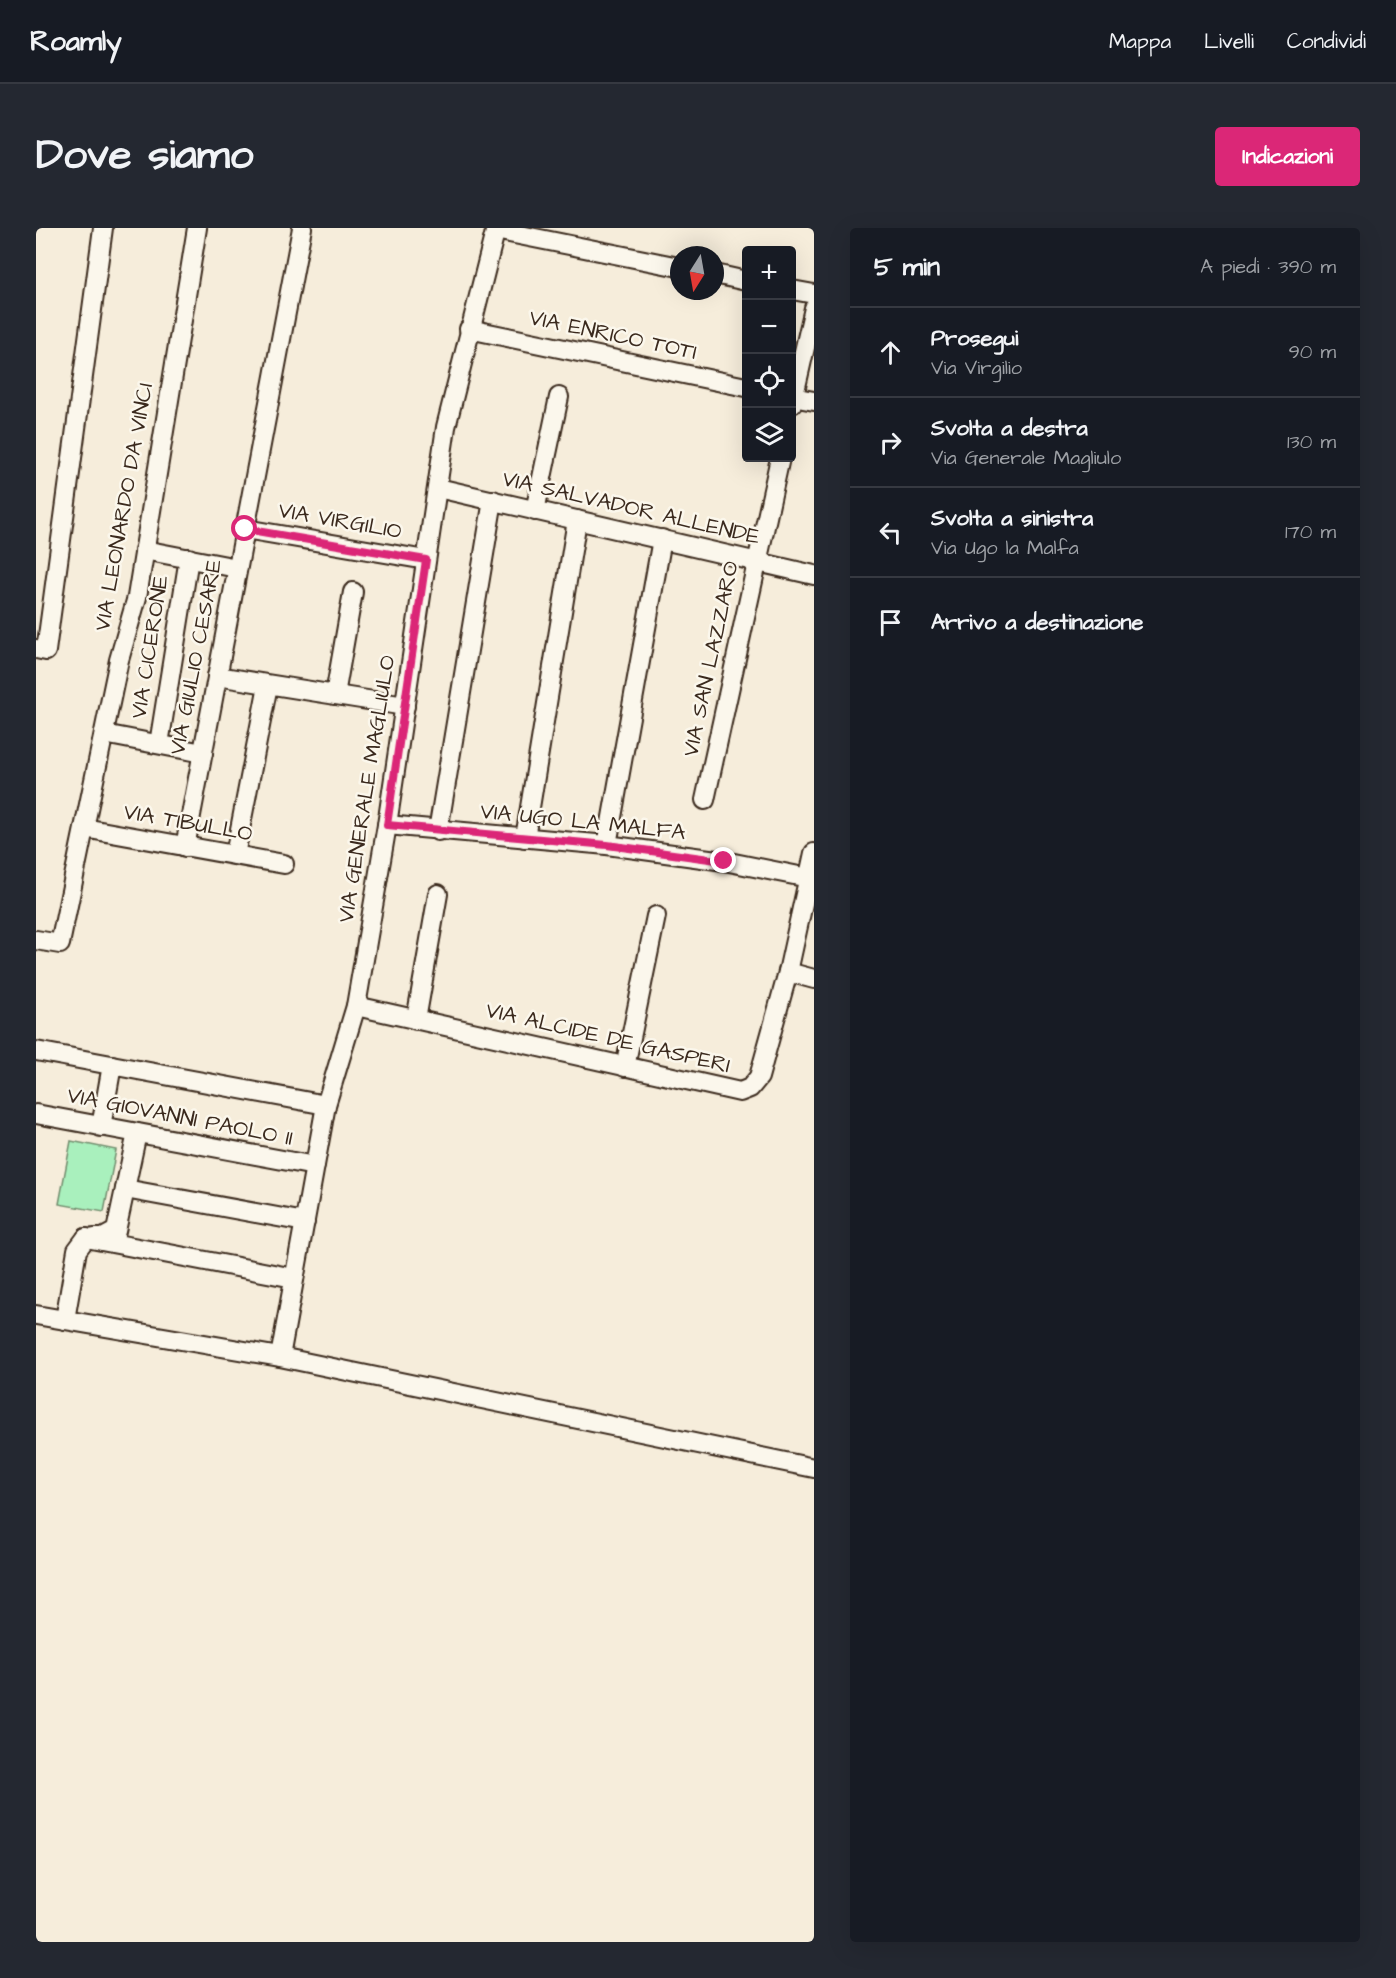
<!DOCTYPE html>
<html lang="it">
<head>
<meta charset="utf-8">
<style>
	:root { --surface:#171b24; --page:#242831; --text:#f1f3f6; --muted:#9ea1a6; --line:#363941; --accent:#db2777 }
	body { margin:0; font-family:"Architects Daughter",sans-serif; background:var(--page); color:var(--text) }
	.controls { position:absolute; right:18px; top:18px; display:grid; overflow:hidden; border-radius:6px; box-shadow:0 6px 24px #0002 }
	.controls button { width:54px; height:54px; display:grid; place-items:center; padding:0; border:0; border-bottom:2px solid var(--line); background:var(--surface); color:var(--text); font:30px sans-serif }
	.compass { position:absolute; left:634px; top:18px; width:54px; height:54px; border-radius:50%; background:var(--surface); box-shadow:0 6px 24px #0002; rotate:191deg }
	.stop { position:absolute; width:18px; height:18px; margin:-14px; border:4px solid #db2777; border-radius:50%; background:#fff }
	.stop.end { background:#db2777; border-color:#fff; box-shadow:0 2px 6px #0008 }
	.list { margin:0; padding:0; list-style:none }
	h2 { display:flex; justify-content:space-between; align-items:center; height:78px; margin:0; padding:0 24px; font-size:26px }
	h2 small { font-size:20px; font-weight:400; color:var(--muted) }
	.list li { display:grid; grid-template-columns:39px 1fr auto; gap:18px; align-items:center; box-sizing:border-box; height:90px; padding:0 24px; border-top:2px solid var(--line) }
	.list b { display:block; font-size:22px; white-space:nowrap }
	.list p { margin:0; font-size:20px; white-space:nowrap; color:var(--muted) }
	.list em { font-size:20px; font-style:normal; color:var(--muted) }
	.icon { flex:none; width:33px; height:33px; fill:none; stroke:currentColor; stroke-width:2; stroke-linecap:round; stroke-linejoin:round }
	.map { position:relative; flex:none; width:778px; height:1714px; overflow:hidden; border-radius:6px }
	header { display:flex; align-items:center; gap:36px; box-sizing:border-box; height:84px; padding:0 30px; background:var(--surface); border-bottom:2px solid var(--line) }
	header strong { font-size:28px }
	nav { display:flex; gap:33px; margin-inline-start:auto; font-size:21px }
	.intro { display:flex; align-items:center; justify-content:space-between; box-sizing:border-box; height:144px; padding:0 36px }
	h1 { margin:0; font-size:42px }
	.button { padding:15px 27px; border-radius:6px; background:var(--accent); color:#fff; font-size:21px; font-weight:700 }
	main { display:flex; gap:36px; padding:0 36px }
	aside { flex:1; background:var(--surface); border-radius:6px; box-shadow:0 6px 24px #0002 }
	.map>svg:first-child { display:block }
</style>
</head>
<body>
<header>
<strong>Roamly</strong>
<nav><a>Mappa</a><a>Livelli</a><a>Condividi</a></nav>
</header>
<div class="intro"><h1>Dove siamo</h1><a class="button">Indicazioni</a></div>
<main>
<div class="map">
<svg width="778" height="1714" viewBox="0 0 778 1714">
	<rect width="100%" height="100%" fill="#f6eddb"/>
	<filter id="ink" filterUnits="userSpaceOnUse"><feTurbulence type="fractalNoise" baseFrequency=".0167" numOctaves="2"/><feDisplacementMap in="SourceGraphic" scale="12" xChannelSelector="R" yChannelSelector="G"/><feConvolveMatrix kernelMatrix="1 2 1 2 8 2 1 2 1" color-interpolation-filters="sRGB"/></filter>
	<g filter="url(#ink)">
		<polygon fill="#a9f0bd" stroke="#728d6e" stroke-width="1.5" points="35,913 80,922 68,984 23,976"/>
		<g fill="none" stroke-linecap="round" stroke-linejoin="round">
			<g stroke="#3b2a1e" stroke-width="22">
				<g id="minor">
					<polyline points="459,2 643,39"/>
					<polyline points="679,46 710,53"/>
					<polyline points="756,62 778,66"/>
					<polyline points="433,101 710,159"/>
					<polyline points="756,169 778,173"/>
					<polyline points="756,176 778,80"/>
					<polyline points="402,260 778,347"/>
					<polyline points="499,283 523,169"/>
					<polyline points="209,301 390,332"/>
					<polyline points="108,322 201,340"/>
					<polyline points="0,421 10,423 67,0"/>
					<polyline points="181,448 369,478"/>
					<polyline points="299,467 317,364"/>
					<polyline points="68,506 167,525"/>
					<polyline points="123,516 153,330"/>
					<polyline points="669,572 744,230"/>
					<polyline points="351,597 571,617 688,633 773,650"/>
					<polyline points="48,600 248,636"/>
					<polyline points="402,603 457,272"/>
					<polyline points="489,610 541,292"/>
					<polyline points="571,617 626,311"/>
					<polyline points="149,619 266,0"/>
					<polyline points="199,627 232,457"/>
					<polyline points="0,712 24,716 83,432 101,369 161,0"/>
					<polyline points="752,744 778,751"/>
					<polyline points="320,778 704,864 714,860 723,849 752,744 778,625"/>
					<polyline points="380,792 402,666"/>
					<polyline points="0,823 290,877"/>
					<polyline points="589,839 620,688"/>
					<polyline points="0,886 279,938"/>
					<polyline points="65,899 76,837"/>
					<polyline points="89,961 269,994"/>
					<polyline points="50,1010 258,1050"/>
					<polyline points="58,1010 67,1010 80,1003 101,905"/>
					<polyline points="0,1087 244,1129 778,1240"/>
					<polyline points="29,1092 41,1022 50,1010"/>
					<polyline points="244,1129 290,877 320,778 351,597 410,199 460,0"/>
				</g>
			</g>
			<use href="#minor" stroke="#fbf7ec" stroke-width="18"/>
		</g>
	</g>
	<g fill="none" stroke-linecap="round" stroke-linejoin="round" filter="url(#ink)">
		<polyline stroke="#db2777" stroke-width="8" points="209,301 390,332 351,597 571,617 688,633"/>
	</g>
	<g text-anchor="middle" dominant-baseline="central" stroke-width="5" stroke-linejoin="round" paint-order="stroke">
		<g font-size="22" fill="#3b2a1e" stroke="#fbf7ec">
			<text transform="translate(577 107) rotate(12)">VIA ENRICO TOTI</text>
			<text transform="translate(88 279) rotate(-80)">VIA LEONARDO DA VINCI</text>
			<text transform="translate(595 280) rotate(13)">VIA SALVADOR ALLENDE</text>
			<text transform="translate(304 293) rotate(10)">VIA VIRGILIO</text>
			<text transform="translate(114 419) rotate(-81)">VIA CICERONE</text>
			<text transform="translate(160 429) rotate(-79)">VIA GIULIO CESARE</text>
			<text transform="translate(675 431) rotate(-78)">VIA SAN LAZZARO</text>
			<text transform="translate(331 561) rotate(-81)">VIA GENERALE MAGLIULO</text>
			<text transform="translate(547 594) rotate(6)">VIA UGO LA MALFA</text>
			<text transform="translate(152 595) rotate(10)">VIA TIBULLO</text>
			<text transform="translate(572 810) rotate(13)">VIA ALCIDE DE GASPERI</text>
			<text transform="translate(144 889) rotate(11)">VIA GIOVANNI PAOLO II</text>
		</g>
	</g>
</svg>
<div class="controls">
<button>+</button>
<button>−</button>
<button><svg class="icon" aria-label="locate" viewBox="0 0 24 24"><circle cx="12" cy="12" r="6"/><path d="M12 2v4M12 18v4M2 12h4M18 12h4"/></svg></button>
<button><svg class="icon" aria-label="layers" viewBox="0 0 24 24"><path d="M12 4l9 5-9 5-9-5zM3 14l9 5 9-5"/></svg></button>
</div>
<svg class="compass" viewBox="-18 -18 36 36"><path d="M0-13l5 13h-10z" fill="#e53935"/><path d="M0 13l5-13h-10z" fill="#9ea1a6"/></svg>
<div class="stop" style="left:209px;top:301px"></div>
<div class="stop end" style="left:688px;top:633px"></div>
</div>
<aside>
<h2>5 min<small>A piedi · 390 m</small></h2>
<ul class="list">
<li><svg class="icon" aria-label="ahead" viewBox="0 0 24 24"><path d="M12 20V5M6 11l6-6 6 6"/></svg><div><b>Prosegui</b><p>Via Virgilio</p></div><em>90 m</em></li>
<li><svg class="icon" aria-label="right" viewBox="0 0 24 24"><path d="M7 20v-9h11M14 6l5 5-5 5"/></svg><div><b>Svolta a destra</b><p>Via Generale Magliulo</p></div><em>130 m</em></li>
<li><svg class="icon" aria-label="left" viewBox="0 0 24 24"><path d="M17 20v-9H6M10 6l-5 5 5 5"/></svg><div><b>Svolta a sinistra</b><p>Via Ugo la Malfa</p></div><em>170 m</em></li>
<li><svg class="icon" aria-label="arrive" viewBox="0 0 24 24"><path d="M6 21V4h12l-3 4 3 4H6"/></svg><div><b>Arrivo a destinazione</b></div></li>
</ul>
</aside>
</main>
</body>
</html>
